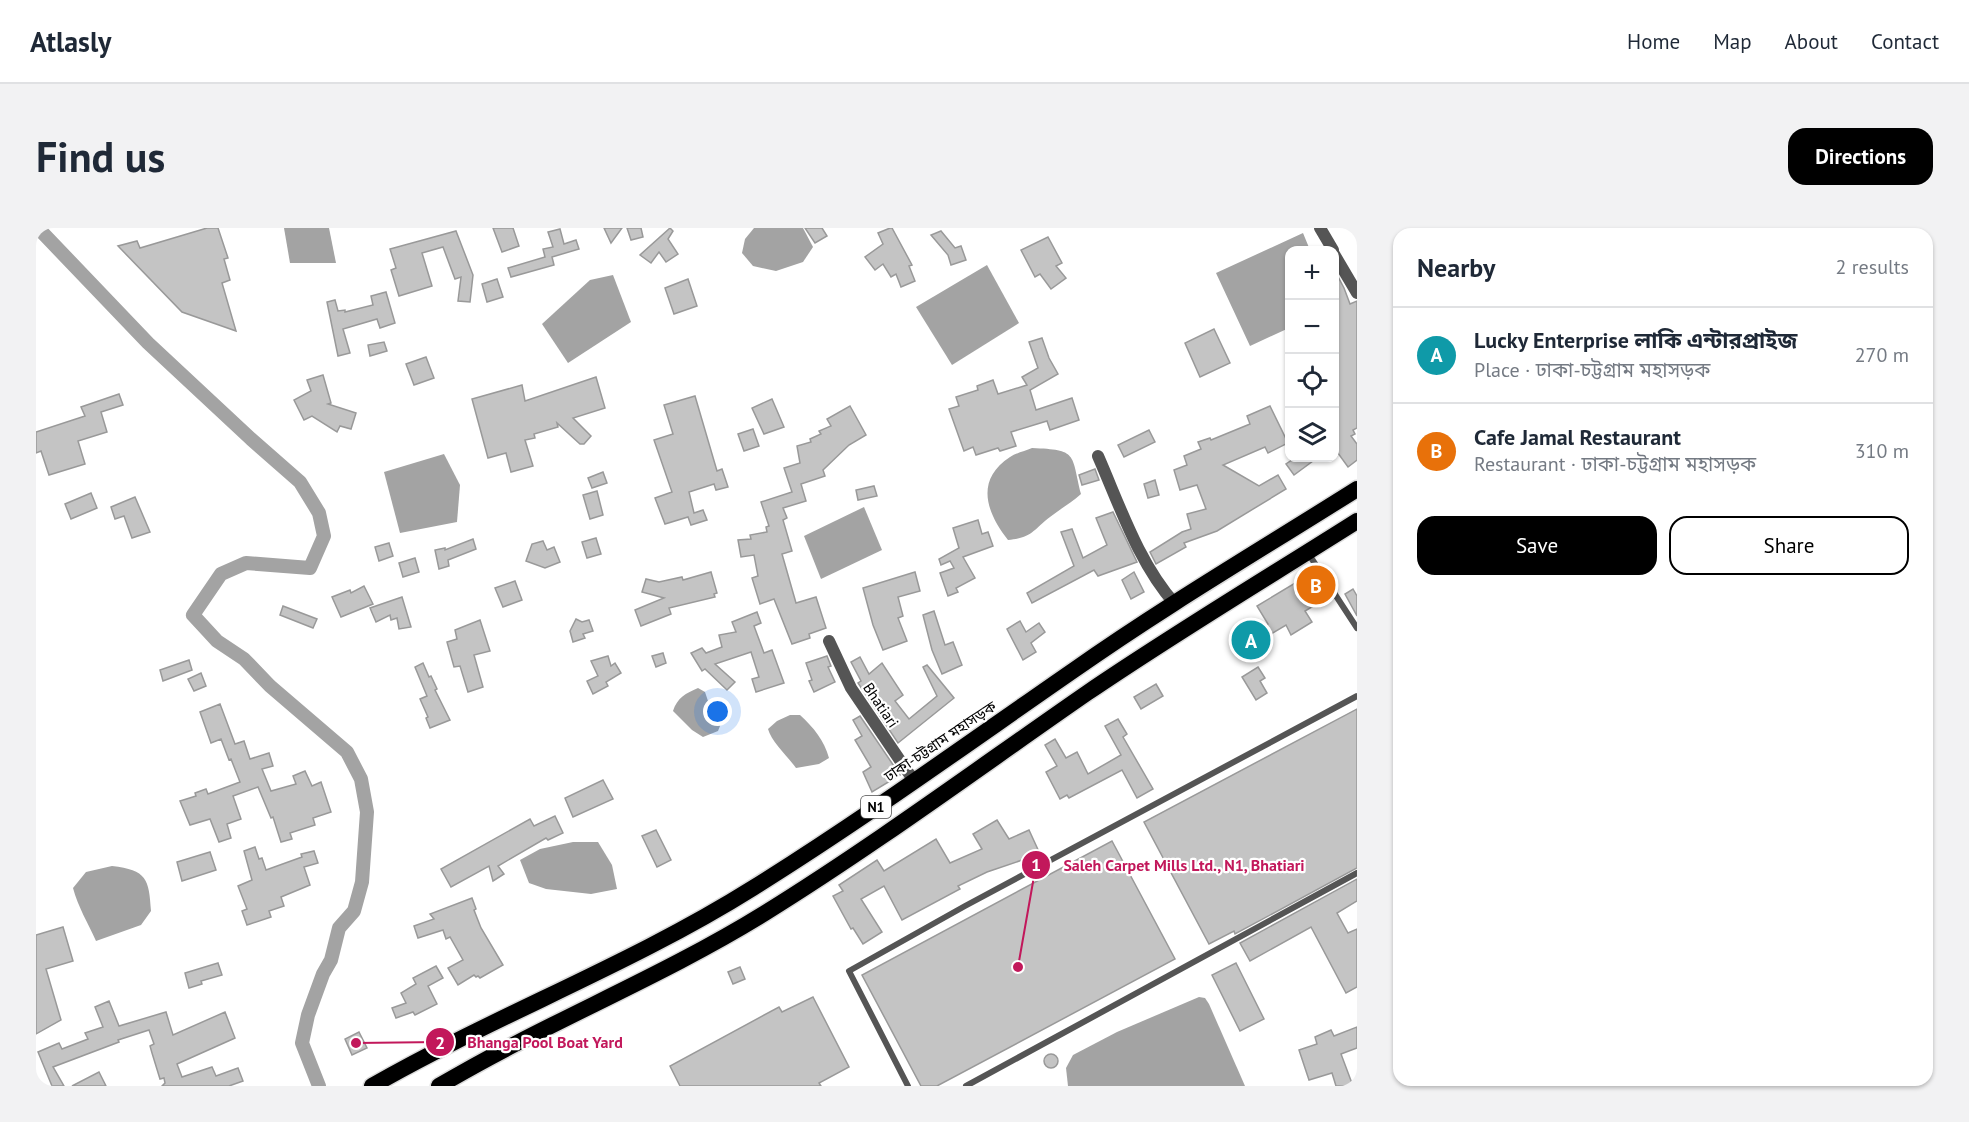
<!DOCTYPE html>
<html lang="en">
<head>
<meta charset="utf-8">
<style>
	:root { --surface:#fff; --page:#f2f2f3; --text:#1f2937; --muted:#747a83; --line:#e0e1e3; --accent:#000 }
	body { margin:0; font-family:"PT Sans","Noto Sans Bengali",sans-serif; background:var(--page); color:var(--text) }
	.controls { position:absolute; right:18px; top:18px; display:grid; overflow:hidden; border-radius:12px; box-shadow:0 2px 4px #0004 }
	.controls button { width:54px; height:54px; display:grid; place-items:center; padding:0; border:0; border-bottom:2px solid var(--line); background:var(--surface); color:var(--text); font:30px sans-serif }
	.you { position:absolute; left:682px; top:484px; width:21px; height:21px; margin:-15px; border:4px solid #fff; border-radius:50%; background:#1a73e8; box-shadow:0 0 0 9px #1a73e833 }
	.badge { display:grid; place-items:center; width:39px; height:39px; border-radius:50%; background:var(--accent); color:#fff; font-size:20px; font-weight:700 }
	.pin { position:absolute; translate:-50% -50%; border:3px solid #fff; box-shadow:0 2px 6px #0006 }
	.list { margin:0; padding:0; list-style:none }
	h2 { display:flex; justify-content:space-between; align-items:center; height:78px; margin:0; padding:0 24px; font-size:26px }
	h2 small { font-size:20px; font-weight:400; color:var(--muted) }
	.list li { display:grid; grid-template-columns:39px 1fr auto; gap:18px; align-items:center; box-sizing:border-box; height:96px; padding:0 24px; border-top:2px solid var(--line) }
	.list b { display:block; font-size:22px; white-space:nowrap }
	.list p { margin:0; font-size:20px; white-space:nowrap; color:var(--muted) }
	.list em { font-size:20px; font-style:normal; color:var(--muted) }
	.actions { display:flex; gap:12px; padding:18px 24px }
	.actions a { flex:1; padding:14px 0; border:2px solid var(--accent); border-radius:18px; text-align:center; font-size:21px; color:var(--accent) }
	.actions .main { background:var(--accent); color:#fff }
	.icon { flex:none; width:33px; height:33px; fill:none; stroke:currentColor; stroke-width:2; stroke-linecap:round; stroke-linejoin:round }
	.map { position:relative; flex:none; width:1321px; height:858px; overflow:hidden; border-radius:18px }
	header { display:flex; align-items:center; gap:36px; box-sizing:border-box; height:84px; padding:0 30px; background:var(--surface); border-bottom:2px solid var(--line) }
	header strong { font-size:28px }
	nav { display:flex; gap:33px; margin-inline-start:auto; font-size:21px }
	.intro { display:flex; align-items:center; justify-content:space-between; box-sizing:border-box; height:144px; padding:0 36px }
	h1 { margin:0; font-size:42px }
	.button { padding:15px 27px; border-radius:18px; background:var(--accent); color:#fff; font-size:21px; font-weight:700 }
	main { display:flex; gap:36px; padding:0 36px }
	aside { flex:1; background:var(--surface); border-radius:18px; box-shadow:0 2px 4px #0004 }
	.map>svg:first-child { display:block }
</style>
</head>
<body>
<header>
<strong>Atlasly</strong>
<nav><a>Home</a><a>Map</a><a>About</a><a>Contact</a></nav>
</header>
<div class="intro"><h1>Find us</h1><a class="button">Directions</a></div>
<main>
<div class="map">
<svg width="1321" height="858" viewBox="0 0 1321 858">
	<rect width="100%" height="100%" fill="#fff"/>
	<g fill="#a3a3a3">
		<polygon points="248,0 293,0 300,35 254,35"/>
		<polygon points="718,0 767,0 777,19 767,34 740,43 717,38 706,25 709,11"/>
		<polygon points="1267,5 1274,22 1254,22 1253,100 1214,118 1180,45"/>
		<polygon points="951,37 983,95 916,137 880,79"/>
		<polygon points="577,47 595,94 532,135 506,96 554,52"/>
		<path d="M996,220C1042,222 1035,225 1045,266C1035,275 1024,281 1014,289C997,302 996,310 972,312C950,284 939,252 974,229C980,225 989,223 996,220Z"/>
		<polygon points="408,226 424,257 421,294 364,305 348,244"/>
		<polygon points="828,279 846,322 785,351 768,308"/>
		<path d="M662,460L669,464L673,476L680,479L686,493L682,503L667,509L656,502L637,483C641,470 650,465 662,460Z"/>
		<path d="M754,487H764C778,500 788,512 793,530L783,536L760,540C752,529 735,513 732,501L741,493Z"/>
		<polygon points="537,614 562,614 576,637 581,661 555,666 510,661 493,655 484,632 504,621"/>
		<path d="M76,638C111,642 113,651 115,683L105,697L60,713C52,695 42,679 37,660L50,644Z"/>
		<polygon points="1163,769 1169,770 1173,776 1209,858 1032,858 1030,840 1037,827 1081,804"/>
	</g>
	<g fill="none" stroke-linecap="round" stroke-linejoin="round">
		<polyline stroke="#a3a3a3" stroke-width="14" points="2,0 112,115 215,211 264,254 283,285 288,308 274,340 210,335 185,346 157,387 181,413 208,431 234,458 311,524 325,551 331,584 326,654 318,683 303,700 295,732 287,746 272,787 266,815 283,858"/>
	</g>
	<g fill="#c4c4c4" stroke="#999" stroke-width="1.5">
		<polygon points="171,0 182,0 192,30 188,31 194,52 186,55 200,103 146,84 82,18 101,13 104,20"/>
		<polygon points="457,0 477,0 483,18 466,24"/>
		<polygon points="568,0 586,0 575,15"/>
		<polygon points="591,0 605,0 607,9 595,12"/>
		<polygon points="634,0 637,3 632,11 642,26 630,34 623,24 615,35 604,27"/>
		<polygon points="769,0 786,0 791,8 779,15"/>
		<polygon points="854,0 856,0 876,37 873,38 879,53 865,59 860,46 855,49 847,36 839,42 829,29 847,16 842,5"/>
		<polygon points="524,1 528,16 540,12 543,21 516,29 518,37 475,49 472,40 509,29 507,21 517,19 512,4"/>
		<polygon points="420,3 437,47 434,74 422,73 425,49 419,51 407,19 386,25 396,58 363,68 355,42 360,40 354,21"/>
		<polygon points="905,3 919,20 925,18 930,32 915,37 912,27 895,7"/>
		<polygon points="1012,9 1026,35 1020,38 1030,50 1015,61 1004,46 999,49 985,22"/>
		<polygon points="1299,43 1308,60 1314,76 1321,73 1321,200 1317,202 1319,206 1315,208 1321,216 1321,232 1312,239 1299,221"/>
		<polygon points="461,51 467,69 451,74 446,56"/>
		<polygon points="652,51 661,78 638,86 629,60"/>
		<polygon points="350,64 359,95 344,100 341,91 307,101 314,125 302,128 291,74 299,72 302,83 309,82 309,84 337,77 335,68"/>
		<polygon points="1178,101 1194,135 1164,149 1149,115"/>
		<polygon points="1006,110 1013,130 1022,146 994,162 1000,182 1036,170 1043,192 1014,202 1011,193 975,204 980,218 964,223 962,220 940,227 937,219 928,223 913,181 923,178 920,169 942,162 941,158 957,152 962,166 991,157 986,149 1002,140 993,114"/>
		<polygon points="348,114 351,123 334,128 332,117"/>
		<polygon points="390,129 398,150 378,157 370,136"/>
		<polygon points="287,147 295,175 292,176 320,185 315,201 304,198 301,204 276,188 268,192 258,172 275,163 271,152"/>
		<polygon points="560,149 569,180 537,190 555,208 548,216 544,216 521,195 522,199 498,206 499,210 489,212 497,238 475,244 470,225 452,230 436,171 486,157 489,173"/>
		<polygon points="83,166 87,177 65,184 71,204 42,213 49,236 13,247 5,223 0,225 0,204 49,188 45,179"/>
		<polygon points="659,168 681,243 686,241 692,259 680,262 678,256 653,264 658,285 667,282 671,292 655,297 652,289 629,296 619,270 636,264 618,212 637,206 628,177"/>
		<polygon points="736,171 748,199 728,206 716,180"/>
		<polygon points="814,178 830,207 813,217 787,242 789,248 765,256 770,273 747,280 751,290 747,292 756,323 746,326 760,375 780,369 790,400 773,406 774,410 756,416 738,371 724,376 716,350 722,348 718,327 705,329 702,312 715,311 714,307 731,304 730,299 733,298 725,274 756,264 748,240 764,235 761,218 775,214 774,211 785,206 783,203 795,198 791,191"/>
		<polygon points="1234,178 1252,215 1232,225 1229,219 1187,237 1223,258 1242,247 1250,261 1181,303 1148,315 1150,319 1120,336 1114,324 1146,304 1155,301 1151,286 1170,281 1161,257 1144,262 1138,242 1151,237 1148,228 1165,221 1162,214 1174,210 1175,212 1214,196 1211,188"/>
		<polygon points="717,201 723,218 708,223 702,206"/>
		<polygon points="1113,202 1119,214 1088,229 1082,217"/>
		<polygon points="1259,230 1281,230 1258,247 1250,236"/>
		<polygon points="1059,241 1063,252 1046,257 1043,247"/>
		<polygon points="567,244 571,255 556,260 552,250"/>
		<polygon points="1119,252 1123,267 1112,270 1108,256"/>
		<polygon points="838,258 841,268 822,272 820,262"/>
		<polygon points="561,263 567,287 554,291 547,267"/>
		<polygon points="55,265 61,280 35,291 29,276"/>
		<polygon points="99,269 114,304 96,310 88,288 79,291 75,279"/>
		<polygon points="1077,284 1101,334 1062,348 1058,342 996,375 991,365 1038,338 1025,304 1036,301 1047,330 1071,317 1060,290"/>
		<polygon points="942,292 946,306 952,304 957,318 927,329 939,350 920,360 922,364 912,368 904,345 918,340 914,333 905,337 903,331 923,320 917,300"/>
		<polygon points="560,310 565,326 551,330 546,314"/>
		<polygon points="437,311 440,321 412,332 413,338 403,341 399,322 409,320 409,322"/>
		<polygon points="507,313 511,322 518,319 524,334 509,340 490,333 496,316"/>
		<polygon points="353,315 357,328 343,333 339,319"/>
		<polygon points="379,330 383,344 367,349 363,335"/>
		<polygon points="1276,341 1294,368 1269,383 1276,394 1255,407 1250,397 1203,425 1198,416 1232,396 1221,378 1266,351 1264,348"/>
		<polygon points="675,344 681,365 678,366 679,369 633,380 635,386 605,398 599,382 628,370 606,364 610,351 623,354 646,349 647,352"/>
		<polygon points="879,344 884,363 862,369 867,388 862,390 871,413 847,422 837,397 827,360"/>
		<polygon points="1098,344 1108,364 1095,371 1086,352"/>
		<polygon points="479,353 486,372 467,379 459,360"/>
		<polygon points="328,358 337,376 305,389 296,369 314,362 315,365"/>
		<polygon points="1317,361 1321,368 1321,388 1309,366"/>
		<polygon points="366,369 375,399 363,401 361,390 355,392 354,387 340,394 334,380"/>
		<polygon points="247,378 281,391 277,400 244,387"/>
		<polygon points="898,383 909,417 917,414 926,437 906,446 896,422 887,387"/>
		<polygon points="721,384 725,395 718,398 728,425 736,422 748,455 720,464 716,451 723,449 715,424 679,436 699,454 691,462 669,441 666,443 655,425 666,420 670,425 686,419 683,407 700,404 696,394"/>
		<polygon points="540,391 546,394 553,392 557,403 547,406 549,410 537,414 534,403"/>
		<polygon points="444,392 454,423 438,427 447,459 432,464 424,438 418,439 411,414 421,411 419,402"/>
		<polygon points="984,393 990,404 1003,395 1009,404 995,415 1000,424 987,432 971,401"/>
		<polygon points="627,425 630,435 620,439 616,428"/>
		<polygon points="572,428 575,438 579,435 585,445 570,454 572,458 557,466 551,453 562,448 555,433"/>
		<polygon points="791,428 795,438 792,439 799,454 778,464 773,453 776,452 770,435"/>
		<polygon points="824,429 833,446 846,435 867,467 859,473 873,491 901,468 887,439 891,437 918,470 862,515 822,455 825,453 815,434"/>
		<polygon points="153,432 156,442 127,453 124,442"/>
		<polygon points="387,435 393,449 395,448 401,461 399,462 414,492 394,500 390,490 392,489 384,471 391,468 379,439"/>
		<polygon points="1222,439 1229,450 1224,453 1231,465 1220,472 1206,449"/>
		<polygon points="165,445 170,458 158,463 152,451"/>
		<polygon points="1120,456 1127,468 1105,481 1098,469"/>
		<polygon points="184,476 199,516 208,513 214,531 233,525 237,538 226,541 235,563 260,556 257,548 269,543 276,558 285,554 295,584 277,590 279,597 254,605 256,611 245,614 237,589 235,590 222,559 197,568 205,591 191,596 195,610 183,614 174,591 154,597 144,573 160,568 159,565 170,561 172,566 204,554 195,531 193,532 185,511 175,515 164,484"/>
		<polygon points="1321,481 1321,640 1199,706 1198,703 1173,716 1108,594"/>
		<polygon points="824,488 864,547 836,564 827,544 835,539 819,512 826,508 817,492"/>
		<polygon points="1082,491 1091,506 1087,509 1117,561 1101,570 1086,542 1033,570 1031,567 1024,571 1010,544 1021,538 1009,517 1019,511 1030,530 1041,524 1052,546 1085,527 1069,498"/>
		<polygon points="567,552 577,571 537,589 529,570"/>
		<polygon points="519,588 527,605 512,612 510,610 462,638 468,646 457,653 453,638 415,659 405,641 494,591 498,598"/>
		<polygon points="961,592 973,611 993,602 1004,626 951,644 922,658 924,661 866,692 848,658 825,671 846,704 827,716 817,700 815,701 797,668 807,663 803,657 841,632 848,643 900,611 914,635 946,621 937,606"/>
		<polygon points="620,602 635,632 621,639 606,608"/>
		<polygon points="1076,613 1139,731 901,858 885,858 826,747"/>
		<polygon points="219,619 223,631 226,630 230,642 266,629 265,626 278,623 282,635 268,639 274,657 245,669 248,678 233,683 235,689 211,697 206,683 211,681 202,658 216,652 208,623"/>
		<polygon points="174,624 180,642 146,653 141,634"/>
		<polygon points="1321,651 1321,673 1301,685 1312,705 1321,701 1321,759 1310,765 1275,699 1214,733 1204,715"/>
		<polygon points="436,670 440,681 438,682 445,700 467,737 444,750 442,748 440,749 438,747 422,757 412,740 427,732 414,709 410,711 407,702 382,710 378,698 398,691 394,686"/>
		<polygon points="27,699 37,733 10,741 25,792 0,806 0,707"/>
		<polygon points="182,735 186,747 165,753 166,756 153,760 149,745"/>
		<polygon points="1200,735 1228,791 1204,803 1176,747"/>
		<polygon points="400,738 407,750 392,758 401,776 379,787 377,784 360,790 356,780 370,775 365,765 380,756 377,750"/>
		<polygon points="704,739 709,751 697,756 692,744"/>
		<polygon points="777,769 813,839 783,855 785,858 644,858 634,838 743,779 746,784"/>
		<polygon points="73,773 83,798 130,784 137,807 189,784 199,810 141,836 146,849 176,839 180,848 202,840 207,853 193,858 126,858 129,855 128,850 124,851 116,825 114,818 118,816 113,802 82,812 83,814 17,839 28,858 16,858 2,824 23,815 26,821 52,811 49,805 67,799 59,779"/>
		<polygon points="1321,799 1321,820 1305,826 1317,858 1300,858 1296,845 1273,852 1263,822 1281,816 1279,809 1295,802 1298,808"/>
		<polygon points="323,804 331,820 316,827 309,811"/>
		<circle cx="1015" cy="833" r="7"/>
		<polygon points="63,844 70,858 36,858"/>
	</g>
	<g fill="none" stroke-linecap="round" stroke-linejoin="round">
		<g stroke="#dbdbdb" stroke-width="19">
			<g id="trunk">
				<path d="M336,858C460,787 596,736 717,660C826,592 931,516 1038,442C1129,378 1226,321 1321,261"/>
				<path d="M403,858C509,795 624,750 729,685C840,616 944,539 1051,465C1139,405 1231,350 1321,293"/>
			</g>
		</g>
		<g stroke="#555" stroke-width="6">
			<polyline points="1272,325 1321,400"/>
			<polyline points="872,858 813,743 929,678 1321,468"/>
			<polyline points="930,858 1321,645"/>
		</g>
		<g stroke="#555" stroke-width="12">
			<polyline points="1284,0 1297,22"/>
			<polyline points="1298,26 1321,65"/>
			<path d="M1062,228C1084,278 1102,334 1139,376"/>
			<polyline points="793,413 815,460 878,553"/>
		</g>
		<use href="#trunk" stroke="#000" stroke-width="16"/>
	</g>
	<g text-anchor="middle" dominant-baseline="central" stroke-width="4.5" stroke-linejoin="round" paint-order="stroke">
		<rect fill="#fff" stroke="#4c4c4c" stroke-width="1.5" x="825" y="568" width="30" height="22" rx="4.5"/>
		<g font-size="14" font-weight="bold" fill="#000">
			<text x="840" y="579">N1</text>
		</g>
		<g font-size="15" fill="#000" stroke="#fff">
			<text transform="translate(845 477) rotate(56)">Bhatiari</text>
			<text transform="translate(904 513) rotate(-34)">ঢাকা-চট্টগ্রাম মহাসড়ক</text>
		</g>
	</g>
	<path fill="none" stroke="#c2185b" stroke-width="2" d="M982 739L1000 637M320 815L404 814"/>
	<g fill="#c2185b" stroke="#fff" stroke-width="2">
		<circle cx="982" cy="739" r="6"/>
		<circle cx="320" cy="815" r="6"/>
		<circle cx="1000" cy="637" r="15"/>
		<circle cx="404" cy="814" r="15"/>
	</g>
	<g font-size="18" text-anchor="middle" font-weight="bold" fill="#fff">
		<text x="1000" y="643">1</text>
		<text x="404" y="821">2</text>
	</g>
	<g font-size="16" text-anchor="middle" font-weight="bold" fill="#c2185b" stroke="#fff" stroke-width="4.5" stroke-linejoin="round" paint-order="stroke">
		<text x="1148" y="643">Saleh Carpet Mills Ltd., N1, Bhatiari</text>
		<text x="509" y="820">Bhanga Pool Boat Yard</text>
	</g>
</svg>
<div class="controls">
<button>+</button>
<button>−</button>
<button><svg class="icon" aria-label="locate" viewBox="0 0 24 24"><circle cx="12" cy="12" r="6"/><path d="M12 2v4M12 18v4M2 12h4M18 12h4"/></svg></button>
<button><svg class="icon" aria-label="layers" viewBox="0 0 24 24"><path d="M12 4l9 5-9 5-9-5zM3 14l9 5 9-5"/></svg></button>
</div>
<div class="you"></div>
<div class="pin badge" style="left:1215px;top:412px;background:#0f9aa8">A</div>
<div class="pin badge" style="left:1280px;top:357px;background:#e8710a">B</div>
</div>
<aside>
<h2>Nearby<small>2 results</small></h2>
<ul class="list">
<li><span class="badge" style="background:#0f9aa8">A</span><div><b>Lucky Enterprise লাকি এন্টারপ্রাইজ</b><p>Place · ঢাকা-চট্টগ্রাম মহাসড়ক</p></div><em>270 m</em></li>
<li><span class="badge" style="background:#e8710a">B</span><div><b>Cafe Jamal Restaurant</b><p>Restaurant · ঢাকা-চট্টগ্রাম মহাসড়ক</p></div><em>310 m</em></li>
</ul>
<div class="actions"><a class="main">Save</a><a>Share</a></div>
</aside>
</main>
</body>
</html>
